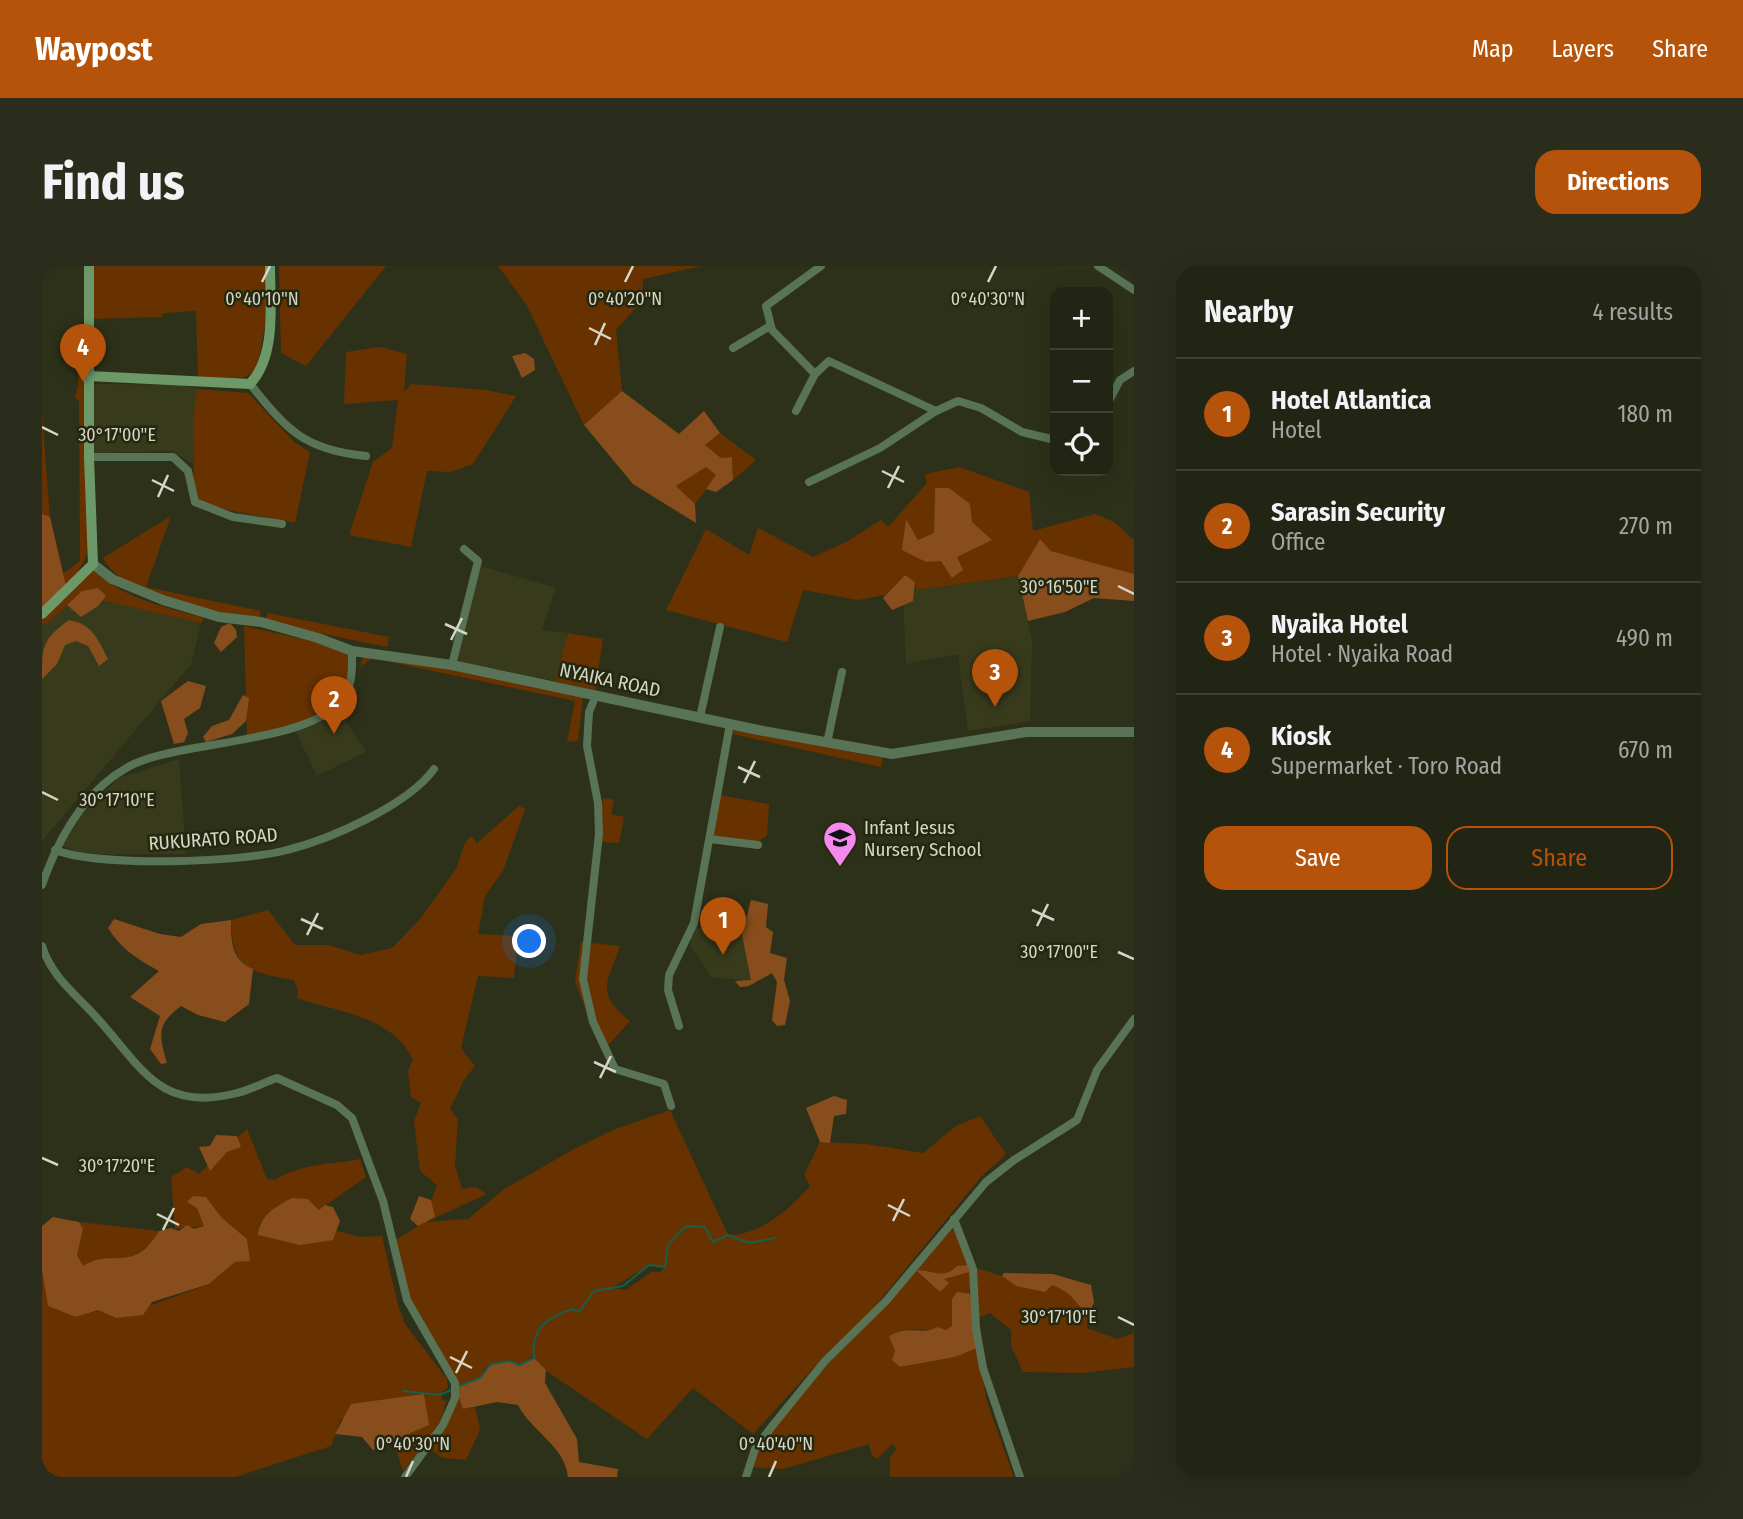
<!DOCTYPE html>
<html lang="en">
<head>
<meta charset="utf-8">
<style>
	:root { --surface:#222513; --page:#2a2d1c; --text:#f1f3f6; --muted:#a2a5a0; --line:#3f4233; --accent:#b45309 }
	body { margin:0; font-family:"Fira Sans Condensed",sans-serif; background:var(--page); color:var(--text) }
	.controls { position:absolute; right:21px; top:21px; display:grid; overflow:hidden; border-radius:14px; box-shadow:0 7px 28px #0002 }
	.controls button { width:63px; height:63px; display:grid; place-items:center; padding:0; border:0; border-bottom:2px solid var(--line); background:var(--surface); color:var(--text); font:35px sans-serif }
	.you { position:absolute; left:488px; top:676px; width:24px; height:24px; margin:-18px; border:5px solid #fff; border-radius:50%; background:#1a73e8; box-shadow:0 0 0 10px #1a73e833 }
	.badge { display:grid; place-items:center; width:46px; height:46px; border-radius:50%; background:var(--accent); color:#fff; font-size:23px; font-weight:700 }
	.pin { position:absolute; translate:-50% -58px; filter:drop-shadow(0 2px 4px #0008) }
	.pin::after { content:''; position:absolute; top:37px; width:24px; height:21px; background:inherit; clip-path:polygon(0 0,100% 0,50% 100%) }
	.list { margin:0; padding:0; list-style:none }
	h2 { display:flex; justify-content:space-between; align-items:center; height:91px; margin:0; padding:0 28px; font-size:30px }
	h2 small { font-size:23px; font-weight:400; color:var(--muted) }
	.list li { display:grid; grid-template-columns:46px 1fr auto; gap:21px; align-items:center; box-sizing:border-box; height:112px; padding:0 28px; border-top:2px solid var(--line) }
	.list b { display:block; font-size:26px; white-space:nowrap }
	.list p { margin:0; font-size:23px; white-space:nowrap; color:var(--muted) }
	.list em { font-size:23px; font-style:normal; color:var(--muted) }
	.actions { display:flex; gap:14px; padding:21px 28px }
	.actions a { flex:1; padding:16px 0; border:2px solid var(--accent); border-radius:21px; text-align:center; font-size:24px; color:var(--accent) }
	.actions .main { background:var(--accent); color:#fff }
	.icon { flex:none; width:38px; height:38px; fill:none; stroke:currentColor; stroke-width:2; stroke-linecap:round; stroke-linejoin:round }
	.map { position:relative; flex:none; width:1092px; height:1211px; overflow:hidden; border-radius:21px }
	header { display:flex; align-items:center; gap:42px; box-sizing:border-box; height:98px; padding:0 35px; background:var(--accent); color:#fff }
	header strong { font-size:33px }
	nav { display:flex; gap:38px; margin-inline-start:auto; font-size:24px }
	.intro { display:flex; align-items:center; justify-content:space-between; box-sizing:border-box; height:168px; padding:0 42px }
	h1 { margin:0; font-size:49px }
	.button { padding:18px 32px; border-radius:21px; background:var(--accent); color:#fff; font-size:24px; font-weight:700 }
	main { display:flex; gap:42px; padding:0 42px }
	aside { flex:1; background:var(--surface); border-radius:21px; box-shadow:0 7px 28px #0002 }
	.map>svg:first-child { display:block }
</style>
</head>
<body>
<header>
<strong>Waypost</strong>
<nav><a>Map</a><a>Layers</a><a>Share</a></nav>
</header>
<div class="intro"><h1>Find us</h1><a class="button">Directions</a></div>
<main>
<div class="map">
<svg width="1092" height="1211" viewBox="0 0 1092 1211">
	<rect width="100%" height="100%" fill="#2e3119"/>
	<g fill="#383b1b">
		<polygon points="51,118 139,119 155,123 151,198 130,185 51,187"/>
		<polygon points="439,300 514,322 500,364 526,367 513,415 414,395"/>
		<polygon points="976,310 990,375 988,455 926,465 916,388 864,398 861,326"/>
		<polygon points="36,329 159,357 149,398 0,575 0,357 6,357"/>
		<polygon points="297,445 324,486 275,510 254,466"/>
		<polygon points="137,493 144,588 41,588 20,580 28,560 77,512"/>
		<polygon points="653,661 700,669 709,715 670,711 649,680 649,669"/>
	</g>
	<g fill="#673200" fill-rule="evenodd">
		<path d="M49,0H227L226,43L215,104C198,118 177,113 156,111L154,45L121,47L120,51L49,53Z"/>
		<polygon points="237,0 344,0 264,100 239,87"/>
		<polygon points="456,0 659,0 601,13 600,35 574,64 580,125 542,159 484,38"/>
		<path d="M36,64H43L47,279C42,307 19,324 0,343V148L8,251L21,308L38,295L37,134L33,132L36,120Z"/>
		<polygon points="338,81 365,88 362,126 369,118 444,124 474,130 431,198 409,206 385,205 369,281 307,269 331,196 350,182 356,134 302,138 304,86"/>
		<polygon points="155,123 206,127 252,176 268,186 253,257 166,240 152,229 151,155"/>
		<polygon points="678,167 714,194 691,214 690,191 679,192 663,179"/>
		<polygon points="664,201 675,209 653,238 634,220"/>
		<path d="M917,201L987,226L991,265L1053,248L1072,256L1092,274V308L1009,285L998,274L976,310L874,324L873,316L863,309L843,329L816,334L761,324L745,376L624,344L664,263L707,289L716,262L771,291L806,275L839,254L846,261L885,217L883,208ZM893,222L915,291L884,296L864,254L876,274L892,267Z"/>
		<path d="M129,250L104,321L219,345L215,355C174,347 81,332 61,292Z"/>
		<path d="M51,305C87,334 119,340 162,352L159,357L36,329L6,357H0V353Z"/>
		<polygon points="226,347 347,371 345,381 222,356"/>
		<polygon points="202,360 313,385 302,430 262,455 205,471"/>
		<polygon points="526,367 561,373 553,424 513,415"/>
		<polygon points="323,387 541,430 536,475 525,476 533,435 330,392 318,401"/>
		<polygon points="692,464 841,492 839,501 691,468"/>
		<polygon points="677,529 727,538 725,569 714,577 670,570"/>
		<polygon points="561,532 572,534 569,548 582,551 577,577 559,576 551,611"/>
		<path d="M477,540L483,543L461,605L443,630L436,668L476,670L472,712L436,710L419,782L433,800L422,814L408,843L416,854L413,900L420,923L433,921L445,928L384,956L426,953L461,924L532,883L571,864L628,844L686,969C721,968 746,944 768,920L762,909L778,876L824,878L881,887L914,860L938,850L964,888L938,912L826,1049L775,1098L711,1168L651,1122L605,1173L494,1098L492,1089L477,1099L468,1095L442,1104L438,1112L417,1120L361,1031L351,976L381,957L395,919L378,905L372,855L379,837L369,831L366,805L371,794C351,750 295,746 255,732L256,724L252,714C207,706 190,703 189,654L226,644L253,679H286L319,689L350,682L379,652L414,603L423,577L429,570L435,577ZM607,999L623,1001L618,1006H609L584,1024L570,1022Z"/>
		<path d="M539,676L578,680C565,718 553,727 588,755L560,786L533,715Z"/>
		<path d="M205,863L225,913L233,914C259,897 289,899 318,893L324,911L277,944L266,933C243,932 231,941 217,959L234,971L258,979L292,964L318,971L340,970L356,1039L363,1058L405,1113L406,1122L400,1126V1134L404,1135L398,1159L361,1205L351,1175L387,1159L299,1153L289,1180L193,1211H0V1004L7,1040L34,1051L56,1044L74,1052L167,1018L193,996L207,995L205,973L180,952L164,931L155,942L163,960L133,963L129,911L145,901L157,908Z"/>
		<polygon points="37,956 117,965 109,977 86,994 67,993 41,1001 35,989 41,963"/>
		<path d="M908,958C927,991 937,1014 919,1049C916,1056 912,1063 904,1064C884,1066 868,1059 848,1069L853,1085L851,1094L858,1101L913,1091L935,1082L945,1136L972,1211H848V1192L854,1183L851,1178L835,1193L830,1189L827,1178L741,1203L707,1201L720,1174Z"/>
		<polygon points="934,1002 960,1010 974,1020 1010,1019 1031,1027 1038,1042 1047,1049 1045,1062 1075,1073 1092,1067 1092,1101 1040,1107 981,1106 969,1080 969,1064 948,1047 936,1052"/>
		<polygon points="415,1126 421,1143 433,1141 438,1164 424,1194 401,1192 387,1183"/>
	</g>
	<g fill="#884d1c">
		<polygon points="483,87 492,93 493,104 480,112 470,90"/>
		<polygon points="580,125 637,168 662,145 678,167 663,179 679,192 690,191 691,214 674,226 664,223 674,209 664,201 634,220 653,238 654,257 591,218 542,159"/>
		<polygon points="893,222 907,222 928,238 930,256 950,274 915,291 921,304 910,312 899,295 884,296 860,284 864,253 876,274 892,267"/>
		<polygon points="0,248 8,251 24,320 0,343"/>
		<polygon points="998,273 1009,285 1092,308 1092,335 1052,332 1023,346 986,355 976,310"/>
		<polygon points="863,309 873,316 871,335 850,344 841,332"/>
		<polygon points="56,322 64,330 56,340 39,351 25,339 40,325"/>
		<path d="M27,354C50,358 56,373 66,393L57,400L46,380L34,375L23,379L15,398L0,413C0,380 0,374 27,354Z"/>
		<polygon points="188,357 194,364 195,371 179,386 172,377 179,361"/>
		<polygon points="146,415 164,420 158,442 142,453 146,467 142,476 132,478 119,435"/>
		<polygon points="201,429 207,432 204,455 190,468 164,476 161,471 170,460 187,454"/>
		<polygon points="709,634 726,638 724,661 731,666 728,687 745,692 742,714 748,735 743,759 735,760 730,754 735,716 730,707 707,720 698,721 693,715 709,714 700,669"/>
		<path d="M72,653L118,668L139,671L159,658L189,654C189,674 189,694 211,703L207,738L183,756L156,749L139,740C114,759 117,769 125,797L119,798L108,783L118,750L88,731L117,705C96,694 79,683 66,662Z"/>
		<polygon points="792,830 805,834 804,848 792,850 788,877 778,876 764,842"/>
		<polygon points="174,869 195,870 199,881 185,886 168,905 157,881 168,880"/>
		<path d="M151,930L164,931L180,952L205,973L208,995L193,996L167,1018L110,1036L101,1049L74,1052L56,1044L34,1051L6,1040L0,1004V960L11,951L37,956L41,963L35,989L41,1000C72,981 90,1009 117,965L129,962L137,965L145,959L152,963L162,960L155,942L145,936Z"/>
		<polygon points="377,930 389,934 393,951 376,960 368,953"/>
		<path d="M250,932L266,933L277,944L283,939L291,941L298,955L291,974L258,979L216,969C218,949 233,941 250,932Z"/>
		<path d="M926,999L928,1006L902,1013L907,1017L898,1026L874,1004C890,1004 902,1014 915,1000Z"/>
		<path d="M962,1007L1011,1008L1049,1019L1052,1036L1047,1049C1029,1034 1034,1029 1010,1019L1003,1026L974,1020L960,1010Z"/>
		<path d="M915,1026L930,1028L935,1082L913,1091L858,1101L850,1094L853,1085L847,1070C868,1058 881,1070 895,1061L904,1064L910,1060V1033Z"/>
		<path d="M492,1092L504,1104L503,1117L535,1173L537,1196L576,1203L575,1211H526C523,1180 489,1165 476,1139L455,1136L421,1143L415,1126L417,1120L438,1112L449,1098L468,1095L477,1099Z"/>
		<polygon points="382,1128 387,1159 331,1184 320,1171 293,1168 309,1138"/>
	</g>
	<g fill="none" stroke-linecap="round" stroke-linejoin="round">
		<g stroke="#175e4b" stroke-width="2">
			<path d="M417,1120L438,1112L449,1098L468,1095L477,1099L492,1092C488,1063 506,1050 531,1043L537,1046L552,1025L581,1020L607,999L623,1001L626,979L644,960L663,961L671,976L686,969L707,977L733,972"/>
			<polyline points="361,1125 398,1129 409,1124"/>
		</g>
		<g stroke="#587355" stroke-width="8">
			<polyline points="1056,0 1092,24"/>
			<polyline points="691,82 728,60"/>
			<polyline points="773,108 730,64 724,40 779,0"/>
			<path d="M208,118C245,164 262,184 324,190"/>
			<polyline points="1066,137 1078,114 1092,105"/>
			<polyline points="754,145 773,108 787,95 894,145"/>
			<polyline points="47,191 131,191 146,205 153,236 191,251 240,258"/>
			<polyline points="767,216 838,182 894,145 916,135 939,142 980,166 1013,174"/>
			<polyline points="410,399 436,295 422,283"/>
			<polyline points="554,429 547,446 545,480 556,537 557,568 541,713 551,756 573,803 622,818 629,840"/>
			<polyline points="658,451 678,361"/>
			<polyline points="785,477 800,406"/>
			<polyline points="668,573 716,579"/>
			<path d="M13,584C57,601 198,597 245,584C289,573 366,539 392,503"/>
			<path d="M0,619C16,573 41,526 86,501C134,473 277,480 304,427C311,414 310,399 310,385"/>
			<path d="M0,680C10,712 34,728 55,752C100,801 117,847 195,827C209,824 222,816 235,812L295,839L310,852L341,935L365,1034L413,1117V1132L401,1159L363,1211"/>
			<polyline points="637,760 626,724 627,709 652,657 688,458"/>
			<polyline points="912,953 931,1003 934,1062 941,1102 978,1211"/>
			<polyline points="704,1211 713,1183 731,1159 783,1095 844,1035 944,916 972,894 1035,854 1055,804 1092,753"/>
		</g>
		<polyline stroke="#587355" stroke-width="10" points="51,298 70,313 121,334 177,351 219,356 276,372 310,385 410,399 716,464 850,488 984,466 1092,466"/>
		<g stroke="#6d9969" stroke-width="10">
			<path d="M47,110L208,118C235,89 228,37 228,0"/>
			<polyline points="0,348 51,298 47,191 47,0"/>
		</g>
	</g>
	<path fill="none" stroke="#d4d6c7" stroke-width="2.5" d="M220,16L228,0M583,16L591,0M946,16L954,0M547,62L569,73M553,79L563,57M0,161L16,169M840,205L862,216M110,214L132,225M846,222L857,200M116,231L126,209M1076,320L1092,328M403,358L425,368M409,374L420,352M696,501L718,511M702,517L713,495M0,526L16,534M990,644L1012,654M259,653L281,663M995,660L1006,638M265,669L276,647M1076,686L1092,693M552,796L574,806M558,812L569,790M0,892L16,899M846,939L868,950M115,948L137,959M851,955L862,933M121,964L132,942M1076,1051L1092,1059M408,1091L430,1102M414,1107L425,1085M364,1211L371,1195M727,1211L734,1195"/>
	<defs>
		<g id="school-pin" transform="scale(1.75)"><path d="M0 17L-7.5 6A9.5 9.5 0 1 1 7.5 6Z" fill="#f589ee" stroke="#25270f"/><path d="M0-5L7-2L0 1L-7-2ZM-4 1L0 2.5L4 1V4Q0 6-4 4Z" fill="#111"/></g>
	</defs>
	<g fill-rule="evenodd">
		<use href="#school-pin" x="798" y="572"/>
	</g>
	<g text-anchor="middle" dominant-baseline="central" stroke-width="5" stroke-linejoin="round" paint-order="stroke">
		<g font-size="19" fill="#d4d6c7" stroke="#25270f">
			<text transform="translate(568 414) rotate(12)">NYAIKA ROAD</text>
			<text transform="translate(171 573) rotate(-4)">RUKURATO ROAD</text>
		</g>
		<g font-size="19" fill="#d4d6c7" stroke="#25270f" text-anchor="start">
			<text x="822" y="561">Infant Jesus<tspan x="822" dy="22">Nursery School</tspan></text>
		</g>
	</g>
	<g font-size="18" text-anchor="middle" fill="#d4d6c7" stroke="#25270f" stroke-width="5" stroke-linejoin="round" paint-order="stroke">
		<text x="220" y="39">0°40'10"N</text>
		<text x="583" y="39">0°40'20"N</text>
		<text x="946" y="39">0°40'30"N</text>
		<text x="75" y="175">30°17'00"E</text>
		<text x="1017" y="327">30°16'50"E</text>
		<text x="75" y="540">30°17'10"E</text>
		<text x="1017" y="692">30°17'00"E</text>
		<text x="75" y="906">30°17'20"E</text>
		<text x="1017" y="1057">30°17'10"E</text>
		<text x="371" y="1184">0°40'30"N</text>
		<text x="734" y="1184">0°40'40"N</text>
	</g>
</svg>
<div class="controls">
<button>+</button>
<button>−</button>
<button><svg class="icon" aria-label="locate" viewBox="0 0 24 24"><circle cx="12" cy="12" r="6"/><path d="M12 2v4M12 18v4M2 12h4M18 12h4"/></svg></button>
</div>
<div class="you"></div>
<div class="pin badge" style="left:681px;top:689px">1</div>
<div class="pin badge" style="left:292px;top:468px">2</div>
<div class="pin badge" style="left:953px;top:441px">3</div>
<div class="pin badge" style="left:41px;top:116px">4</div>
</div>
<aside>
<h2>Nearby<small>4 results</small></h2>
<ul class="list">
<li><span class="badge">1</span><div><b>Hotel Atlantica</b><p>Hotel</p></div><em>180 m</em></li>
<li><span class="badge">2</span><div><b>Sarasin Security</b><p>Office</p></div><em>270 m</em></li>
<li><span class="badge">3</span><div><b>Nyaika Hotel</b><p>Hotel · Nyaika Road</p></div><em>490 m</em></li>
<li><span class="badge">4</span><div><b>Kiosk</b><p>Supermarket · Toro Road</p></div><em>670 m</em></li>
</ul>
<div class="actions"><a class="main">Save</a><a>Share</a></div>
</aside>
</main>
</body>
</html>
